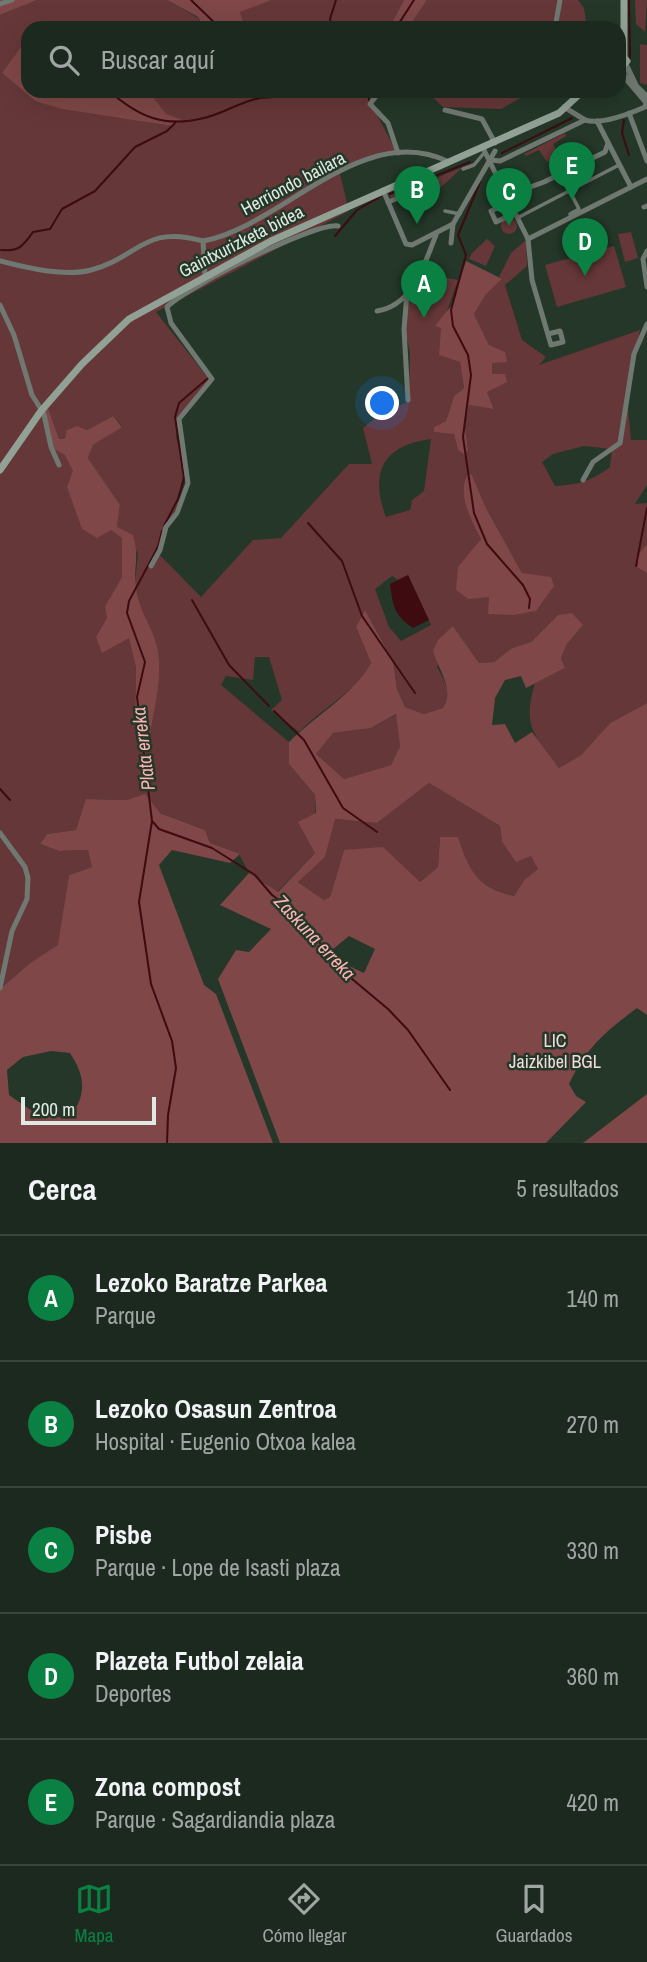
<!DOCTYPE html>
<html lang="es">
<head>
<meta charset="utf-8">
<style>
	:root { --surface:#1b291e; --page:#243127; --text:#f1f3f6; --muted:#a0a6a4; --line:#39453c; --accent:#0b8043 }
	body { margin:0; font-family:"Archivo Narrow",sans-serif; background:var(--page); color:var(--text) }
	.scale { position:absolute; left:21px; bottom:18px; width:135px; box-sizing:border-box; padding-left:7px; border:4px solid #dfebe2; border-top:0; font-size:19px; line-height:24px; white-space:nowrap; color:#dfebe2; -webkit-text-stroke:5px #243728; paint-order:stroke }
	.you { position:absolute; left:383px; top:404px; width:24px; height:24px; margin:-18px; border:5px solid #fff; border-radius:50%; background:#1a73e8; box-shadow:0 0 0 10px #1a73e833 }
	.badge { display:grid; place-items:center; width:46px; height:46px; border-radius:50%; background:var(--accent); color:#fff; font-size:23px; font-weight:700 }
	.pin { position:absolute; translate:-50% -58px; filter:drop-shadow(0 2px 4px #0008) }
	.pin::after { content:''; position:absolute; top:37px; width:24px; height:21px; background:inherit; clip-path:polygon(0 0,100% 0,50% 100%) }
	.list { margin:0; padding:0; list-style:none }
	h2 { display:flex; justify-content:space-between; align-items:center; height:91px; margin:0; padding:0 28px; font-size:30px }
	h2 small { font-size:23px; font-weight:400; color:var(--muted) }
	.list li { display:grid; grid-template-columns:46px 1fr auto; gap:21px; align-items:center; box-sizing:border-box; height:126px; padding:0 28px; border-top:2px solid var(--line) }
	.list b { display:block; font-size:26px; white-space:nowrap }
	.list p { margin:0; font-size:23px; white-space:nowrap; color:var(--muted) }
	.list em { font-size:23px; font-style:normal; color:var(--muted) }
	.icon { flex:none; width:38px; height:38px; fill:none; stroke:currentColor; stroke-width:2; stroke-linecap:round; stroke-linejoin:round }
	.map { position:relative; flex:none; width:647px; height:1143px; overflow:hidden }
	.search { position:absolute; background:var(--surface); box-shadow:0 7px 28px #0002; left:21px; right:21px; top:21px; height:77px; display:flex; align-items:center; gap:18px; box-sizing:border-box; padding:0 24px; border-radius:21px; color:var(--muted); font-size:26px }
	.sheet { height:721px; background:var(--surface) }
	nav { display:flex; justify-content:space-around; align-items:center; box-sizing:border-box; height:98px; border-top:2px solid var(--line); background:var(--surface); font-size:19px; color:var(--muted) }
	nav a { display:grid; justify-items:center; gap:4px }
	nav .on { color:var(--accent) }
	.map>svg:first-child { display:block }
</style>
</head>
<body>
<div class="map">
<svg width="647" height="1143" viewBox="0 0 647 1143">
	<rect width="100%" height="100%" fill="#243728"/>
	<g fill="#663738" fill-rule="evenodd">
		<path d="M37,0H167L198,18L204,28H53L39,23L35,28H28V37L2,73L35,101L173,126L148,91H382L372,105L397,153L339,170L349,211L156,312L212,383L179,419L176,438L185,465L178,504L155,550L201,597L253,540L281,538L349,464H372L363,428L379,415L409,401L410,352L405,330L409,292L431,275L458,280L441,328L447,357L460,362L464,388L454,396L446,421L434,427V432L454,433L458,450L468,449L465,426L469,405L494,408L487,392L505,374L492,375L489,345L474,314L486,293L502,279L499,277L511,253L526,240L527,266L505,285L522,340L546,357L539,365L640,330L627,399L631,440H647V485L635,504L647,503V544L637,557L638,568L647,573V703L610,723L581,755L559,768C534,734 522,727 535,683L565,668L561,658L567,644L583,625L558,615L531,642L512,648L494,662L479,663L453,626L437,667C445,682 453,693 443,708L424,714L405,707L397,689L393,661L365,610L356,627L371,663C353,695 324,706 299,732L271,710L282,700L269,657H255L253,680L226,676L221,685L289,742V764L315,795V853L277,892L249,873L239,854L210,843L205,830L127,800L87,799L76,830L47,834L40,844L59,851L89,850L92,867L69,875L59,945L30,963L0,989V15ZM48,408L59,439L87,430L113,416L122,426L93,445L88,458L120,505L117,527L138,553L135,584L140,610L156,643L158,681L150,733L135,717L136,668L129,637L105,606L122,577V538L111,529L41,415ZM431,439L424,491L412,500L410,510L386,517C369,473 383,445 431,439ZM584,446L612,449L610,467C592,481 577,485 555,486L542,462L553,454ZM472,475L486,508L522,573L489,614V597L473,549L481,539ZM408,575L431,625L401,641L389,627L375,589L392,576L398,580Z"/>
		<polygon points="272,0 404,0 389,28 245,28 239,12"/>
		<polygon points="427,0 578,0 584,8 587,28 408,28"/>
		<polygon points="635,0 647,0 645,32 636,24"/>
		<polygon points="640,44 647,45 647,85 640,83"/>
		<polygon points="426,91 531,91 531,92 501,109 443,107"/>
		<polygon points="565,133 566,136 553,144 559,156 547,162 539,150 526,156 524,154"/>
		<polygon points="463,167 430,197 435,189 434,179"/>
		<polygon points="432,179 432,191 422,200 427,203 425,209 417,206 409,191 391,198 389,194 396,190 398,194"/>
		<circle cx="509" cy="226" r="8"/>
		<polygon points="631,232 638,258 625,262 618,234"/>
		<polygon points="487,239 495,246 486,266 469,259 472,253"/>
		<polygon points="614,246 626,287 557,307 545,265"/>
		<polygon points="397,714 400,746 391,765 344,779 315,754 333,733 371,728"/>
		<path d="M429,783L500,826L502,842L516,861L531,855L538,869L524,880L514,896C477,887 469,871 458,837H440L438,867L420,882L344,850L330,897L324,900L297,881L325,857L334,819L377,823Z"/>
	</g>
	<g fill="#7f4747" fill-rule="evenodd">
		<polygon points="0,0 37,0 0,15"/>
		<polygon points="167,0 272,0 240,12 245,28 204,28 198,17"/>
		<polygon points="404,0 427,0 408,28 389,28"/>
		<polygon points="28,37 28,91 148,91 166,114 182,120 173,126 62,109 35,101 2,73"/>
		<polygon points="466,261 502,279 486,294 474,314 489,345 505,352 507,362 492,363 492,374 505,374 507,382 487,392 494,409 469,405 465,426 468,450 464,454 458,450 454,434 434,432 434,427 446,421 454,396 464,388 460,362 439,355 441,328 435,326 451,306"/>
		<path d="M48,408L59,439L65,438L67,430L77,426L87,430L113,416L122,427L93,445L88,458L120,505L117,527L133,535C140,558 133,566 136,587C138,609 150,623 156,643C164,671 155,705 150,734L135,717L136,668L129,638L102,653L96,637L107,618L105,606L122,577V538L111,530L97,538L82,529L67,487L73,471L65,455L49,446L41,415Z"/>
		<path d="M468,474L472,475L486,508L522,573L551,577L554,586L536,611L514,615L488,614L489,597L468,599L456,590L458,567L481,539C472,521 456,494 468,474Z"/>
		<polygon points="647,544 647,573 638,568 637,556"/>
		<path d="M365,610L393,661L397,689L405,707L424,714L443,708C455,690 439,671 433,651L438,640L453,626L479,663L494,662L512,648L531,642L558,615L572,613L583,625L567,644L561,658L565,668L526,688L521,676L505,680L495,698L492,725L505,724L515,743L532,732L559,768L581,755L610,723L647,703V1015L637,1008C605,1032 587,1047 569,1084L576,1096L586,1102L546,1143H280L218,979L236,950L249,952L271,929L220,905L249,873L278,892L315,853L298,822L316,813L315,795L289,764V742C316,715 353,695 371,663L356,627ZM396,714L400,746L391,765L344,779L316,754L333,733L371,728ZM429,783L500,826L502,842L516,862L531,856L538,869L524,880L514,896C477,888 469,870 458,837H440L438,867L420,882L383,847L344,850L330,897L324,900L298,882L325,857L335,819L377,823ZM349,936L375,949L364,973L326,955Z"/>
		<path d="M145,794L160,813L205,830L210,843L240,854L230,863L172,850L159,865L204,985L216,994L273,1143H0V989L30,963L58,945L69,875L92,867L88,850L59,851L40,844L47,834L76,830L86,799L127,800ZM51,1051L70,1053C86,1077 87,1096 68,1119L32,1111L9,1095L7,1070L23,1057Z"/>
		<polygon points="647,1094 647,1143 583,1143"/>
	</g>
	<path fill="#3d0b10" d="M408,575L429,620L413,628C394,615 393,606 390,584Z"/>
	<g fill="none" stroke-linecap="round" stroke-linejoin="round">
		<g stroke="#3d0b10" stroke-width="2">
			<polyline points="191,0 220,28"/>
			<polyline points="629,0 630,58"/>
			<polyline points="332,28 330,19 336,0"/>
			<polyline points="396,28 414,0"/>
			<path d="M109,91C139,117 164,128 204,118C222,114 238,103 256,99C267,96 280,100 286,91"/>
			<polyline points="369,91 369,100"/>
			<polyline points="624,120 622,133 629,155"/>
			<polyline points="502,153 572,118"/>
			<polyline points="480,182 458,235 466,255 451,310 453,326 468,355 471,375 463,437 474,513 487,544 523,585 530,599 529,608"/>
			<polyline points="390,194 470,162"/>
			<polyline points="335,236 357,210 380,197"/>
			<path d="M1,250C19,252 23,246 33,232L50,229L62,209L95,191L135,147L167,131L176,122"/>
			<polyline points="308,523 342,561 362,616 415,693"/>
			<polyline points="164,526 178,499 184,478 175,417 179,403 207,379"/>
			<polyline points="162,531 158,547 129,601 127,613 145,662 137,697 152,821 139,902 151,984 172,1041 176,1068 168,1115 167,1143"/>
			<polyline points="636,566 647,508"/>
			<polyline points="192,600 229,665 269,706"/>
			<polyline points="274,711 304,740 343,808 377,832"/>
			<polyline points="0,789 10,800"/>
			<polyline points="153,822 159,829 212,848 255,875 272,895 298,914 339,968 388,1009 408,1030 450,1090"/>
		</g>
		<g stroke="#707971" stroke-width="3.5">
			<polyline points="463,169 474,165 484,153"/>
			<polyline points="563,178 579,209 570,214 571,217"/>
			<polyline points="445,211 460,214"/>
			<polyline points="519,217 619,165"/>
		</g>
		<g stroke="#707971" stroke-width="5">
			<polyline points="0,4 12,0"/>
			<polyline points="555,28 560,0"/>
			<polyline points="602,28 606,28"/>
			<polyline points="380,91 370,104 388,123 398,153"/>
			<polyline points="564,107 585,120"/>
			<polyline points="445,110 482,119 495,143"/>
			<polyline points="629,113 647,161"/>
			<polyline points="597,121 631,187"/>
			<polyline points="483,148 528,239 532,280 551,345 563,342 560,331 548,334"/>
			<path d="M491,160L500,161L585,120C601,125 629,114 645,107L646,102"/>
			<polyline points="383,190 406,244 412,245 453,224 495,151"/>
			<polyline points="506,196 544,182 605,152 608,143"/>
			<polyline points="388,202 406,195 412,206"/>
			<polyline points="510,202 491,211 496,222 515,213"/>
			<polyline points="644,207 647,206"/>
			<polyline points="528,239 647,179"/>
			<path d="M203,241C281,227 362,119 449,162"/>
			<polyline points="451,243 453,224"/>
			<polyline points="647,251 643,259 647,287"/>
			<path d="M0,261C27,268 65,277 91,270C138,258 144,224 203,241L205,276"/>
			<polyline points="407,293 404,329 408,400"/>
			<polyline points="0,305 14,335 32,395 44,414 51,447 59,465"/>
			<path d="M377,311C414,305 424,264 436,235"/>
			<polyline points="583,480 593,462 620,443 634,354 647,324"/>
			<path d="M151,566L160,550L166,527L177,513L188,483L179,419L212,379L171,323L167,307C185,288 314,222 338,226"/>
			<polyline points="0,833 25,867 28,878 27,899 12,931 0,988"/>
		</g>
		<g stroke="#707971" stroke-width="6">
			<polyline points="626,65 636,86 647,97"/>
			<polyline points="619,70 647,103"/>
		</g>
		<g stroke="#92a195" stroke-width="7">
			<polyline points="624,0 624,55"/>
			<polyline points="619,70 627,61 620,53"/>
			<polyline points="0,470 41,411 82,364 129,319 271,241 559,113 583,91"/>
		</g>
	</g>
	<g text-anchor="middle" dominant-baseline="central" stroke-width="5" stroke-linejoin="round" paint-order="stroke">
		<g font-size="18" fill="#dfebe2" stroke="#243728">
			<text transform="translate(293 183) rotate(-28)">Herriondo bailara</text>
			<text transform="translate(241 241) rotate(-27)">Gaintxurizketa bidea</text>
		</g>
		<g font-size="18" fill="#f2dede" stroke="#243728">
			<text x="555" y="1040">LIC<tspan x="555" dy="21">Jaizkibel BGL</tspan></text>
		</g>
		<g font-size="19" font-style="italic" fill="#fdb3b3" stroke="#243728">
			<text transform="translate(143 749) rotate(-97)">Plata erreka</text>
			<text transform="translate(315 937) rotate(47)">Zaskuna erreka</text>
		</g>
	</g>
</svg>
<div class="scale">200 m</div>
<div class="you"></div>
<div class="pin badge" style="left:424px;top:318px">A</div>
<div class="pin badge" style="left:417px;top:224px">B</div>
<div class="pin badge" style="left:509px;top:226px">C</div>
<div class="pin badge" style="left:585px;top:276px">D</div>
<div class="pin badge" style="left:572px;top:200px">E</div>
<div class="search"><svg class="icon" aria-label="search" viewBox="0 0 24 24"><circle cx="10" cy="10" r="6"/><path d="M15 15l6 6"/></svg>Buscar aquí</div>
</div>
<section class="sheet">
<h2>Cerca<small>5 resultados</small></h2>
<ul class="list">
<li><span class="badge">A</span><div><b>Lezoko Baratze Parkea</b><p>Parque</p></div><em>140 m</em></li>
<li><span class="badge">B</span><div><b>Lezoko Osasun Zentroa</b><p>Hospital · Eugenio Otxoa kalea</p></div><em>270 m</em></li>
<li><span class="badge">C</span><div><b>Pisbe</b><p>Parque · Lope de Isasti plaza</p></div><em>330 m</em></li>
<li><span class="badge">D</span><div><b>Plazeta Futbol zelaia</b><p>Deportes</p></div><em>360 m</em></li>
<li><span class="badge">E</span><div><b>Zona compost</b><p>Parque · Sagardiandia plaza</p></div><em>420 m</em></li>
</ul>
</section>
<nav>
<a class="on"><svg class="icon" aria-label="map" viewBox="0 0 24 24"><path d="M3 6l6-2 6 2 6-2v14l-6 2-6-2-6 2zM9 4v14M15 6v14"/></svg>Mapa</a>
<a><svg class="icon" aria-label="directions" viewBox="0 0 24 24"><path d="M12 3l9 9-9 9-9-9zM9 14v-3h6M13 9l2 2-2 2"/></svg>Cómo llegar</a>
<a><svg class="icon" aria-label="saved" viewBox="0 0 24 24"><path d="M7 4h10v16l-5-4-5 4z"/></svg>Guardados</a>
</nav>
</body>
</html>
